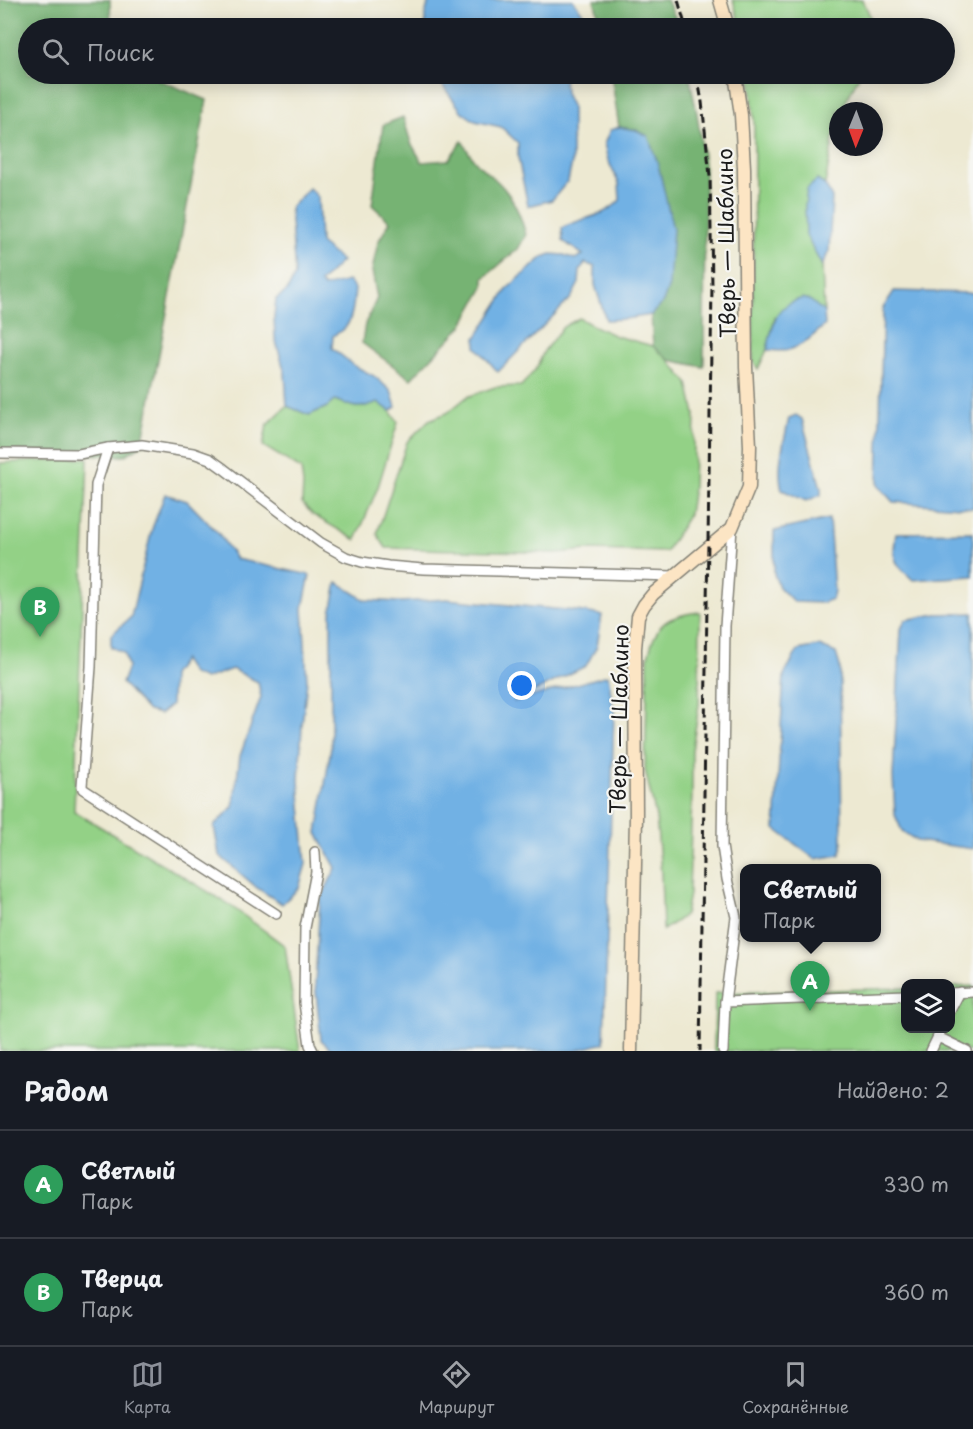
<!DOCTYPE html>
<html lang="ru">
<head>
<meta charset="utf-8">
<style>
	:root { --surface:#171b24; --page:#242831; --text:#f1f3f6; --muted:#9ea1a6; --line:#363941; --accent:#8c9099 }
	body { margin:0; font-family:"Playpen Sans",sans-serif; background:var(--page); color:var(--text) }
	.controls { position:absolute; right:18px; bottom:18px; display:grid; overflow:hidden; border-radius:12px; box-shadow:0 3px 15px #0003 }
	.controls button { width:54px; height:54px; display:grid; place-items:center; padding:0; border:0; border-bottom:2px solid var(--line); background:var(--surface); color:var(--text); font:30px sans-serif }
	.compass { position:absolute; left:829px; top:102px; width:54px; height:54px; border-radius:50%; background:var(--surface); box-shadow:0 3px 15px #0003; rotate:181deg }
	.you { position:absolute; left:522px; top:686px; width:21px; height:21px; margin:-15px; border:4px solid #fff; border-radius:50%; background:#1a73e8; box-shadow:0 0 0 9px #1a73e833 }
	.badge { display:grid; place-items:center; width:39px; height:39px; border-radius:50%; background:var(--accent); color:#fff; font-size:20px; font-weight:700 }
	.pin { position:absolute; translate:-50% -50px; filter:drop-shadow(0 2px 3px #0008) }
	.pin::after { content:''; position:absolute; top:32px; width:21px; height:18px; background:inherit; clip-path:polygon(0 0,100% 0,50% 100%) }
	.popup { position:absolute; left:740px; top:864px; width:141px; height:78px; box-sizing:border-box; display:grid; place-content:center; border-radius:12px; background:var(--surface); filter:drop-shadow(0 2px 4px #0005); font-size:20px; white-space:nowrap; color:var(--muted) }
	.popup b { font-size:22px; color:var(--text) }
	.popup::after { content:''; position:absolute; left:50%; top:100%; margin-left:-12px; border:12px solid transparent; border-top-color:var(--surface) }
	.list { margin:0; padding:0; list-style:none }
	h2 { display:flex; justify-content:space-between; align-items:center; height:78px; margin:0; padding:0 24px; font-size:26px }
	h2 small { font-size:20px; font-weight:400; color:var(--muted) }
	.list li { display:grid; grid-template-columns:39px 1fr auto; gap:18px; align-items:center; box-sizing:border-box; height:108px; padding:0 24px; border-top:2px solid var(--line) }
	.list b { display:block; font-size:22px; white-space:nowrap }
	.list p { margin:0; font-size:20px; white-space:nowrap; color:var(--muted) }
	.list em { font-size:20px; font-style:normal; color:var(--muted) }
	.icon { flex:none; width:33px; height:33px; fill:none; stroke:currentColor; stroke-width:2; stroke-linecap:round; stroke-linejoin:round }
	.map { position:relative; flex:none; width:973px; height:1051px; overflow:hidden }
	.search { position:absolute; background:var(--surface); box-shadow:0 3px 15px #0003; left:18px; right:18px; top:18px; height:66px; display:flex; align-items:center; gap:15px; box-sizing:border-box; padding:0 21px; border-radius:33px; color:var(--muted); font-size:22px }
	.sheet { height:294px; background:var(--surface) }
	nav { display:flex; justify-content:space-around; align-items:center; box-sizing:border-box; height:84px; border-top:2px solid var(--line); background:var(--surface); font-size:16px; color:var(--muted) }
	nav a { display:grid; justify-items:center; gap:3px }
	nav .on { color:var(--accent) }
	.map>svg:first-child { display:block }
</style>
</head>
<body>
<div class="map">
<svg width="973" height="1051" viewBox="0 0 973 1051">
	<rect width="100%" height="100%" fill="#f6f6f2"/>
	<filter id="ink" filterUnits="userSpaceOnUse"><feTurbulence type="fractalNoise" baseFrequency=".0167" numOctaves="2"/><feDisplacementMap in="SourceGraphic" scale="12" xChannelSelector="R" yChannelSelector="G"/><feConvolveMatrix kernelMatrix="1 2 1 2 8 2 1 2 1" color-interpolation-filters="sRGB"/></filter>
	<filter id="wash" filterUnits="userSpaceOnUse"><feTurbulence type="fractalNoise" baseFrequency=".008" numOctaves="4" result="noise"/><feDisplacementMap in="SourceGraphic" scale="24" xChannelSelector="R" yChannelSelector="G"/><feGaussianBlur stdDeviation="1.35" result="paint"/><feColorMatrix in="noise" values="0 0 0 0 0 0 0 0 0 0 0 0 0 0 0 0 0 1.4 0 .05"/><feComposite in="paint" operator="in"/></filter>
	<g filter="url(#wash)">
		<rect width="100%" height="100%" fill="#ede9d2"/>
		<g fill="#93d186" stroke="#587651" stroke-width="1.5">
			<polygon points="733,0 862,0 868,11 874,28 741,28"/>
			<polygon points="750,74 860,74 841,111 838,111 838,118 836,123 825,185 817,180 806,235 822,266 824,312 814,304 775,317 767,350 758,369 753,361 754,121"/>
			<polygon points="579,318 592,325 616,336 653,346 669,360 688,383 695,414 693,487 689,514 666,552 587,550 557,553 386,548 377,534 407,442 429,420 447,413 467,397 495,387 521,386 536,369 544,351 563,327"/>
			<path d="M335,400C354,408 358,410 378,401L390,411L398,422L378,487L356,540L313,515L302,503L303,484L301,469L263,446L267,425L287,406L309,415L327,407Z"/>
			<polygon points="88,458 74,811 227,903 285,946 300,1051 0,1051 0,463"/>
			<path d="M700,612L699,704L692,751V792L689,894L685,915L663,930L661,873L656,817L645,770L648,657C656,623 665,616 700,612Z"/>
			<polygon points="973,986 973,1051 714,1051 715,993 905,988 906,1028 950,1028 951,987"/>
		</g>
		<g fill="#76b373" stroke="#496848" stroke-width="1.5">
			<polygon points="0,0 110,0 111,28 28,28 28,74 145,74 207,100 142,445 124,456 0,450"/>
			<polygon points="594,0 667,0 680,28 602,28"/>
			<polygon points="611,74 689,74 697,114 705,169 704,367 669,360 653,346 651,315 663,302 636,130 619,127"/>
			<path d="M403,117L411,143L422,162L448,160L462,141C468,151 473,161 482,168C487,174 495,178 500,184C514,198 521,216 526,235L518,249L484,278V287L462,326L411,379L362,343L365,324L377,298L372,271L378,242L390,222L372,205L383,125Z"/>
		</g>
		<g fill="#71b1e4" stroke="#466680" stroke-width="1.5">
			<path d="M429,0H573C581,10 587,15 584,28H425V15Z"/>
			<polygon points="438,74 567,74 564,81 565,93 572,108 572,163 568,181 552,200 528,206 518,158 518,143 501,127 475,121 462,112 440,82"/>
			<path d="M619,127L636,130L648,136L658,164L673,229L669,285L663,302L651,315L625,319L606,320L595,285V267L585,263L580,271L579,283L571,298L498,372L476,347V338L508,288L543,257L551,254L564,255L575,259L583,255L563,241L562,228C582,217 604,218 620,200L619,184L608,160L604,144L610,130Z"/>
			<polygon points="817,180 825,185 832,198 829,251 822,266 806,235 805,206 807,189"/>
			<path d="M309,188L318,197L320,243L342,261L320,283L324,287L348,281L355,289C354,300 353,319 345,328C343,331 336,333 333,336L332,348L355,366L374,376L391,391L396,407L390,411L378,402C357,410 355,408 335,400L327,407L309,415L287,406L285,373L275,338L274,317L276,299L287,291L295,275L290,208Z"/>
			<polygon points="894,291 973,293 973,508 893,502 878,485 883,308"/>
			<path d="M803,298L811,301L824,312L825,325C815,334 802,347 788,350C782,352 774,350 767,350C774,323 773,306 803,298Z"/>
			<path d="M796,415L802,419L821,488V495L806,501L782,490C776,465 784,443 789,418Z"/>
			<polygon points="165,494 187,501 219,534 236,559 310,575 303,608 307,681 302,725 299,781 306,864 299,888 282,904 257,888 219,855 214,826 233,807 240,756 261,697 258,682 232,669 205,679 192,674 183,660 172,675 171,705 160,714 148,711 122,683 128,667 124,653 111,647 111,635 131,617 152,529"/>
			<polygon points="829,519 834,591 832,599 821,603 794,602 779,587 774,574 774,531"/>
			<path d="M973,532V576L913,580C893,562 892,560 896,533Z"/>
			<polygon points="337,582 365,600 400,602 446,599 577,611 602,615 597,646 586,666 513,702 608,675 614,713 604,1043 575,1051 333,1051 321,1040 315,983 320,900 336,868 317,833 331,747 331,613"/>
			<polygon points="973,613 973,849 917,841 902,831 895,815 893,776 901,629 905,620 936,614"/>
			<polygon points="819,646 836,653 840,666 842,848 840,855 815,859 775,829 784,675 798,650"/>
		</g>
	</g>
	<g filter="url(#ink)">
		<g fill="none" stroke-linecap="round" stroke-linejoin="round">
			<g stroke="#848277" stroke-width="12">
				<g id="street">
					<polyline points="108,448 96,485 91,667 82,786 83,789 276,914"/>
					<polyline points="0,453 79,454 108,448 142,445 193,453 210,459 224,469 321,543 346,557 362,562 388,566 423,569 674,576"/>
					<polyline points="950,993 973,992"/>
					<polyline points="725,1002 906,995"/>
					<polyline points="950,1011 960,992"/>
					<polyline points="938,1037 967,1051"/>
					<polyline points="313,1051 310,1045 304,1003 305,928 316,872 315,852"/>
					<polyline points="723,1051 725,1002 736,917 727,879 722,846 725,626 732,528"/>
					<polyline points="931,1051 942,1028"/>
				</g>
			</g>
			<g stroke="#848277" stroke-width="15">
				<g id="secondary">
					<polyline points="720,0 728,28"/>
					<polyline points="631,1051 636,817 635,648 638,616 644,605 653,594 732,528 749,487 750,446 746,367 744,168 741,115 735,74"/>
				</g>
			</g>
			<use href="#street" stroke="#fff" stroke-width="9"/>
			<use href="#secondary" stroke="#fce5c4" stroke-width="12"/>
			<g stroke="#1c1c1c" stroke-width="3" stroke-dasharray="9 4.5" stroke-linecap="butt">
				<polyline points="678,0 686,28"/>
				<polyline points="697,74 702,102 710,176 712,286 700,1051"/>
			</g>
		</g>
	</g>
	<g text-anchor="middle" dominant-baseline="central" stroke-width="4.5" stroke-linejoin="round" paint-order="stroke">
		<g font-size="21" fill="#1c1c1c" stroke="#f6f6f2">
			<text transform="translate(725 243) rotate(-91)">Тверь — Шаблино</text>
			<text transform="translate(618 719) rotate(-89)">Тверь — Шаблино</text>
		</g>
	</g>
</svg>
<div class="controls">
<button><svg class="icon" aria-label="layers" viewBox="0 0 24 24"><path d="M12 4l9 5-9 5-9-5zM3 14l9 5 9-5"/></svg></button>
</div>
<svg class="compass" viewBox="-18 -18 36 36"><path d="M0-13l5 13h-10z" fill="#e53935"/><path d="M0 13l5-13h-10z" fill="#9ea1a6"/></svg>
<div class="you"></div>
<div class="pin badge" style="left:810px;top:1011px;background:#2e9e5b">A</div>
<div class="popup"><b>Светлый</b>Парк</div>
<div class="pin badge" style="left:40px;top:637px;background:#2e9e5b">B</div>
<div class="search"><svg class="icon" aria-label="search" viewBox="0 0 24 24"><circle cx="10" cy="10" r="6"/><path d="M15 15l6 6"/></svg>Поиск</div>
</div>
<section class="sheet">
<h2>Рядом<small>Найдено: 2</small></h2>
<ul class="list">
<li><span class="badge" style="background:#2e9e5b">A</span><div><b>Светлый</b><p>Парк</p></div><em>330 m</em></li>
<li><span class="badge" style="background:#2e9e5b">B</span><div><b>Тверца</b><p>Парк</p></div><em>360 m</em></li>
</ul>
</section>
<nav>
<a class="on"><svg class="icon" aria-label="map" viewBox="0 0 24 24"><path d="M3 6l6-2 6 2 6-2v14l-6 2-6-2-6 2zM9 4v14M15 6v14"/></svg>Карта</a>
<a><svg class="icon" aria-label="directions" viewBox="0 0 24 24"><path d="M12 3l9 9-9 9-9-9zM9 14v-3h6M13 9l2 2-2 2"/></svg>Маршрут</a>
<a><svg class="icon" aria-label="saved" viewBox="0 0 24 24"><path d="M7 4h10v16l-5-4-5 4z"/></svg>Сохранённые</a>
</nav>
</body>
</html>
